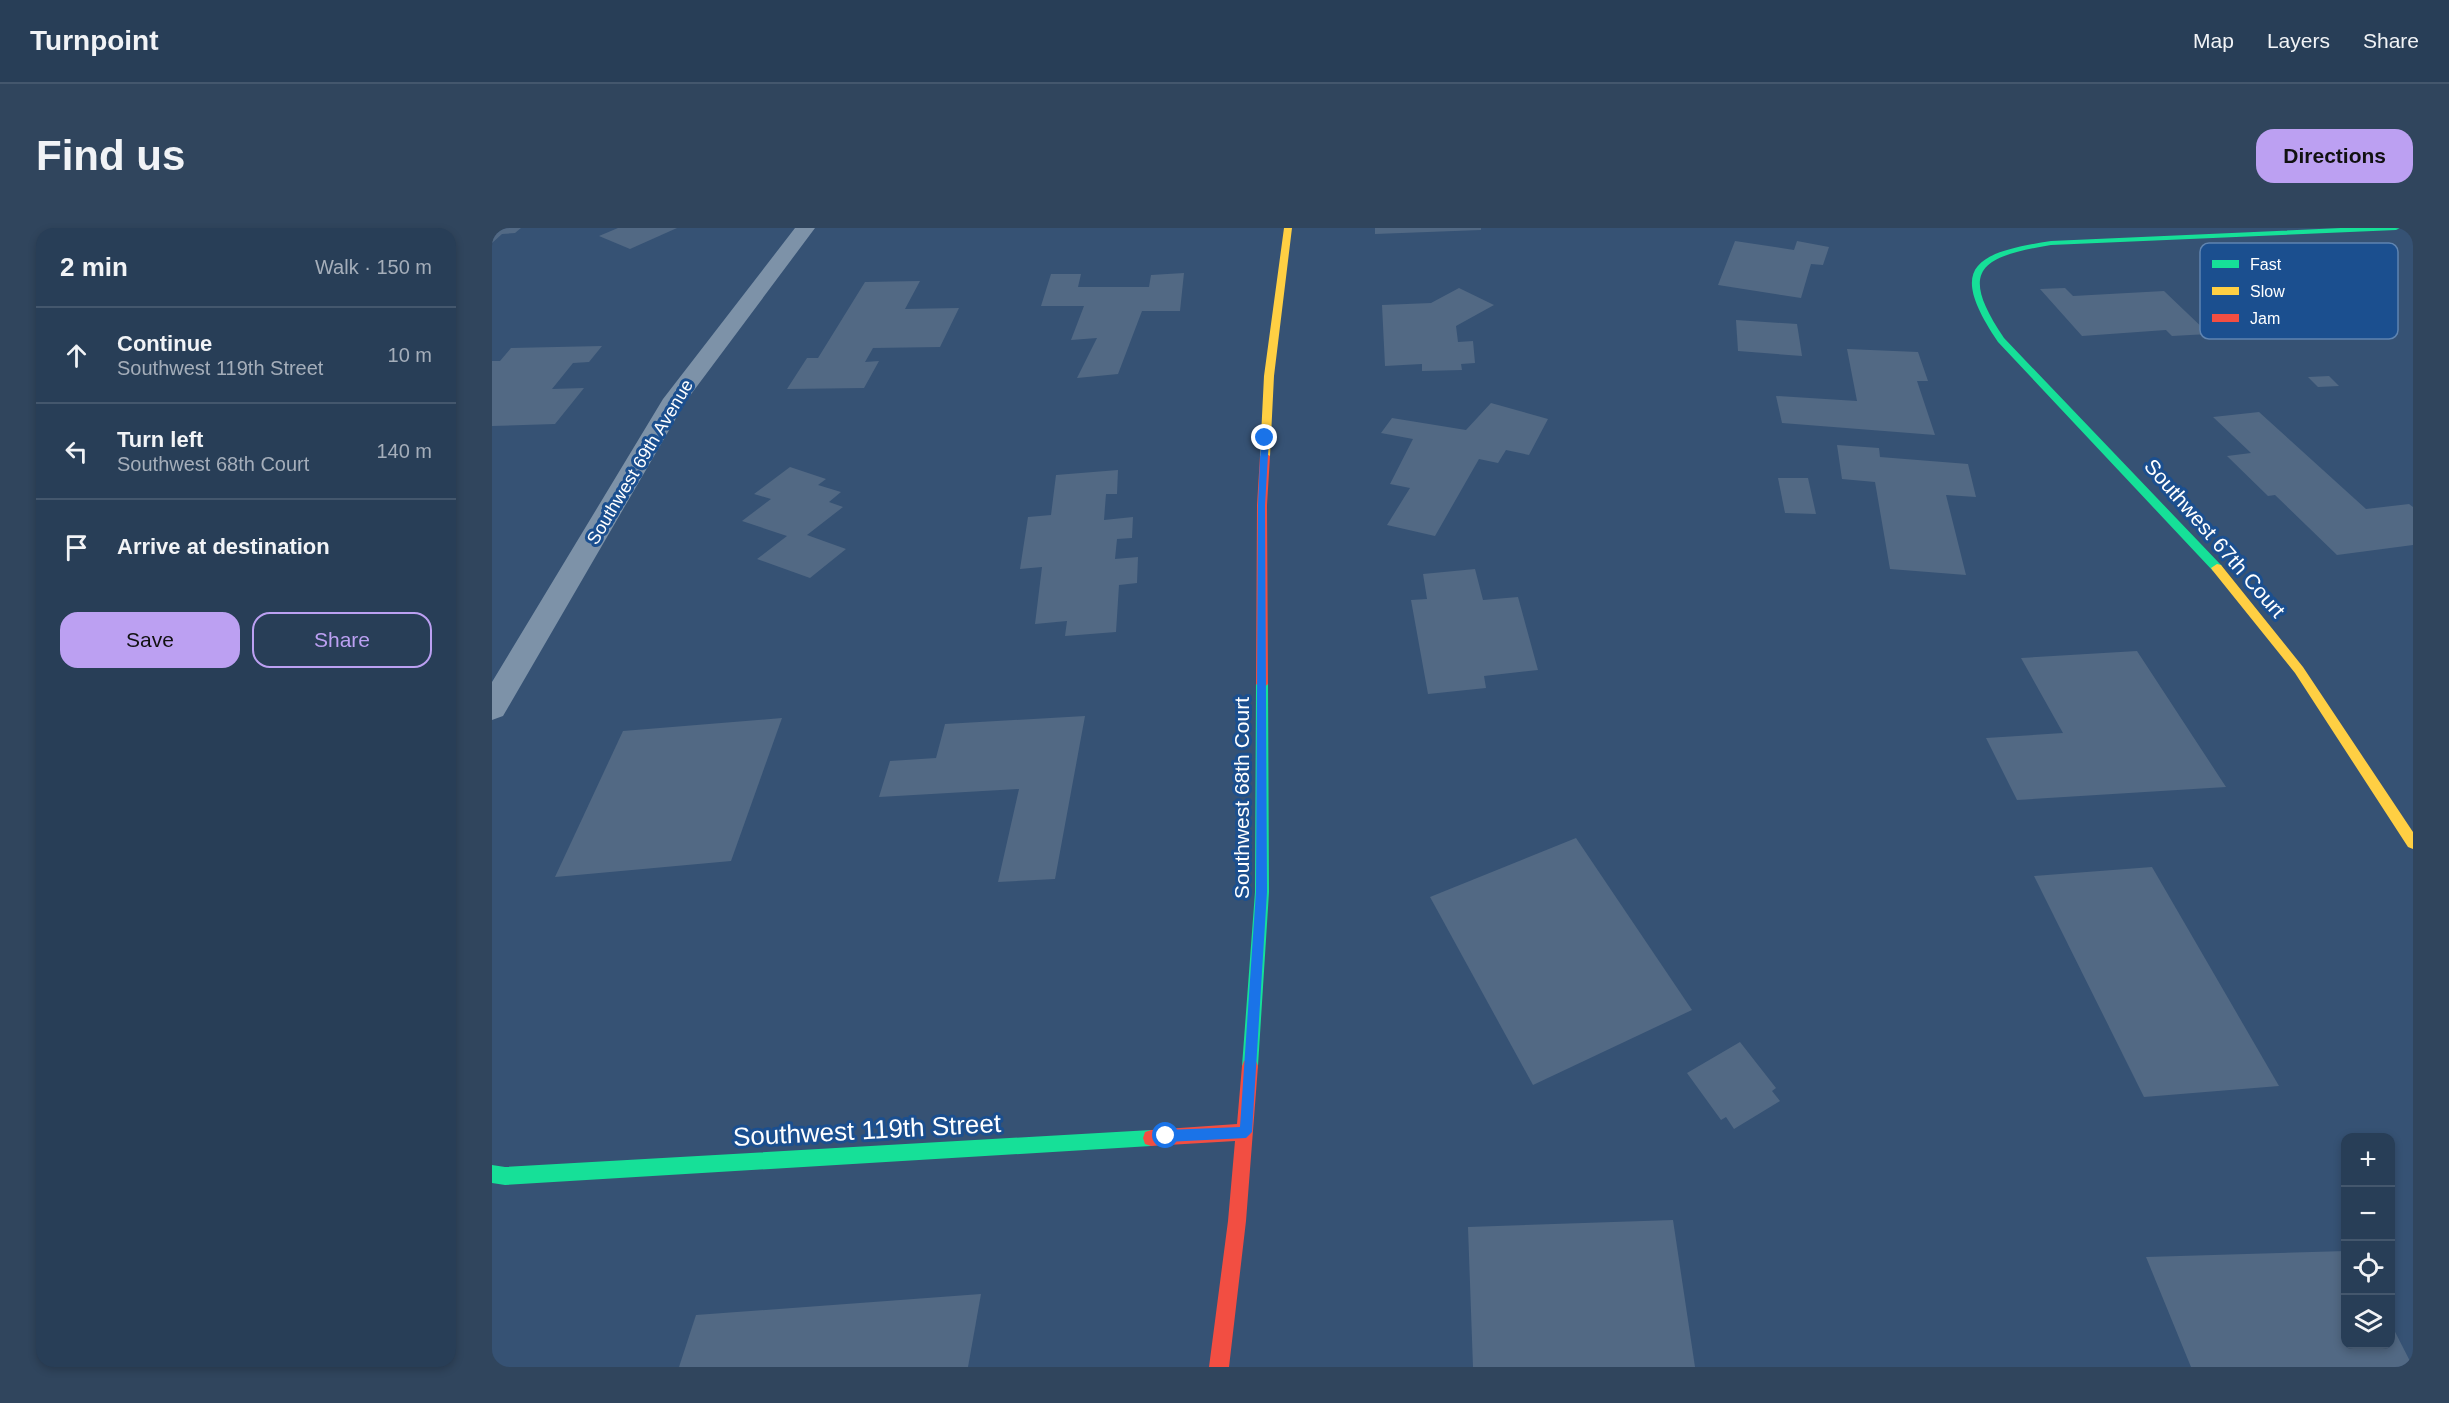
<!DOCTYPE html>
<html lang="en">
<head>
<meta charset="utf-8">
<style>
	:root { --surface:#283e57; --page:#30455d; --text:#f1f3f6; --muted:#a5aeba; --line:#44576d; --accent:#bca0f2 }
	body { margin:0; font-family:Helvetica,sans-serif; background:var(--page); color:var(--text) }
	.controls { position:absolute; right:18px; bottom:18px; display:grid; overflow:hidden; border-radius:12px; box-shadow:0 3px 9px #0003 }
	.controls button { width:54px; height:54px; display:grid; place-items:center; padding:0; border:0; border-bottom:2px solid var(--line); background:var(--surface); color:var(--text); font:30px sans-serif }
	.stop { position:absolute; width:18px; height:18px; margin:-14px; border:4px solid #1a73e8; border-radius:50%; background:#fff }
	.stop.end { background:#1a73e8; border-color:#fff; box-shadow:0 2px 6px #0008 }
	.list { margin:0; padding:0; list-style:none }
	h2 { display:flex; justify-content:space-between; align-items:center; height:78px; margin:0; padding:0 24px; font-size:26px }
	h2 small { font-size:20px; font-weight:400; color:var(--muted) }
	.list li { display:grid; grid-template-columns:39px 1fr auto; gap:18px; align-items:center; box-sizing:border-box; height:96px; padding:0 24px; border-top:2px solid var(--line) }
	.list b { display:block; font-size:22px; white-space:nowrap }
	.list p { margin:0; font-size:20px; white-space:nowrap; color:var(--muted) }
	.list em { font-size:20px; font-style:normal; color:var(--muted) }
	.actions { display:flex; gap:12px; padding:18px 24px }
	.actions a { flex:1; padding:14px 0; border:2px solid var(--accent); border-radius:18px; text-align:center; font-size:21px; color:var(--accent) }
	.actions .main { background:var(--accent); color:#111 }
	.icon { flex:none; width:33px; height:33px; fill:none; stroke:currentColor; stroke-width:2; stroke-linecap:round; stroke-linejoin:round }
	.map { position:relative; flex:none; width:1921px; height:1139px; overflow:hidden; border-radius:18px }
	header { display:flex; align-items:center; gap:36px; box-sizing:border-box; height:84px; padding:0 30px; background:var(--surface); border-bottom:2px solid var(--line) }
	header strong { font-size:28px }
	nav { display:flex; gap:33px; margin-inline-start:auto; font-size:21px }
	.intro { display:flex; align-items:center; justify-content:space-between; box-sizing:border-box; height:144px; padding:0 36px }
	h1 { margin:0; font-size:42px }
	.button { padding:15px 27px; border-radius:18px; background:var(--accent); color:#111; font-size:21px; font-weight:700 }
	main { display:flex; gap:36px; padding:0 36px }
	aside { flex:1; background:var(--surface); border-radius:18px; box-shadow:0 3px 9px #0003 }
	.map>svg:first-child { display:block }
</style>
</head>
<body>
<header>
<strong>Turnpoint</strong>
<nav><a>Map</a><a>Layers</a><a>Share</a></nav>
</header>
<div class="intro"><h1>Find us</h1><a class="button">Directions</a></div>
<main>
<aside>
<h2>2 min<small>Walk · 150 m</small></h2>
<ul class="list">
<li><svg class="icon" aria-label="ahead" viewBox="0 0 24 24"><path d="M12 20V5M6 11l6-6 6 6"/></svg><div><b>Continue</b><p>Southwest 119th Street</p></div><em>10 m</em></li>
<li><svg class="icon" aria-label="left" viewBox="0 0 24 24"><path d="M17 20v-9H6M10 6l-5 5 5 5"/></svg><div><b>Turn left</b><p>Southwest 68th Court</p></div><em>140 m</em></li>
<li><svg class="icon" aria-label="arrive" viewBox="0 0 24 24"><path d="M6 21V4h12l-3 4 3 4H6"/></svg><div><b>Arrive at destination</b></div></li>
</ul>
<div class="actions"><a class="main">Save</a><a>Share</a></div>
</aside>
<div class="map">
<svg width="1921" height="1139" viewBox="0 0 1921 1139">
	<rect width="100%" height="100%" fill="#365274"/>
	<g fill="#526984">
		<polygon points="0,0 29,0 23,5 10,6 0,15"/>
		<polygon points="126,0 185,0 138,21 107,8"/>
		<polygon points="883,0 989,0 989,2 883,6"/>
		<polygon points="1243,13 1302,22 1305,13 1337,19 1331,37 1319,36 1309,70 1226,57"/>
		<polygon points="692,45 688,83 650,83 626,146 585,150 605,110 579,112 592,78 549,78 559,46 589,46 586,59 657,59 659,47"/>
		<polygon points="428,53 413,81 467,80 448,119 381,120 373,134 387,133 372,160 295,161 315,130 326,130 373,54"/>
		<polygon points="967,60 1002,77 964,98 966,114 981,113 983,135 969,136 970,142 930,143 930,136 893,138 890,77 939,75"/>
		<polygon points="1573,60 1581,68 1672,63 1717,106 1680,108 1674,102 1590,108 1548,61"/>
		<polygon points="1244,92 1305,96 1310,128 1246,123"/>
		<polygon points="110,118 97,134 81,135 60,161 92,160 63,196 0,198 0,133 8,133 19,120"/>
		<polygon points="1355,121 1426,124 1436,153 1425,153 1443,207 1290,195 1284,168 1365,173"/>
		<polygon points="1837,148 1847,158 1826,159 1816,149"/>
		<polygon points="999,175 1056,191 1037,227 1014,222 1006,235 987,231 943,308 895,297 918,260 898,256 921,211 889,205 900,190 974,202"/>
		<polygon points="1767,184 1874,281 1917,276 1921,279 1921,317 1845,327 1783,267 1776,268 1735,228 1759,225 1721,189"/>
		<polygon points="1345,217 1387,220 1388,229 1476,236 1484,269 1454,267 1474,347 1398,341 1383,254 1350,251"/>
		<polygon points="298,239 334,251 326,257 349,264 337,274 351,279 315,307 354,321 318,350 265,331 295,308 250,293 279,271 262,266"/>
		<polygon points="626,242 625,266 614,266 612,292 641,289 640,310 625,311 623,331 646,329 645,355 627,357 624,404 573,408 575,393 543,396 550,339 528,341 536,289 559,287 564,247"/>
		<polygon points="1286,250 1316,250 1324,286 1293,285"/>
		<polygon points="983,341 991,372 1026,369 1046,442 992,448 994,460 936,466 919,372 935,371 931,346"/>
		<polygon points="1645,423 1734,559 1525,572 1494,510 1571,505 1529,430"/>
		<polygon points="593,488 563,651 506,654 527,561 387,569 398,533 444,530 453,496"/>
		<polygon points="290,490 239,633 63,649 131,503"/>
		<polygon points="1084,610 1200,782 1041,857 938,669"/>
		<polygon points="1660,639 1787,858 1652,869 1542,648"/>
		<polygon points="1248,814 1284,860 1280,863 1288,873 1242,901 1234,889 1229,892 1195,845"/>
		<polygon points="1181,992 1203,1139 981,1139 976,999"/>
		<polygon points="1854,1023 1854,1116 1898,1116 1898,1094 1921,1139 1699,1139 1654,1029"/>
		<polygon points="489,1066 476,1139 187,1139 204,1087"/>
	</g>
	<g fill="none" stroke-linecap="round" stroke-linejoin="round">
		<polygon fill="#7d92a8" fill-rule="evenodd" points="303,0 323,0 194,173 11,488 0,492 0,454 171,171"/>
		<g fill="#16e098" fill-rule="evenodd">
			<path d="M1849,0H1908L1904,2L1559,17C1486,29 1467,43 1512,110L1729,337L1731,340L1725,344L1721,343L1506,114C1456,40 1480,25 1559,13Z"/>
			<polygon points="770,451 776,456 777,664 766,838 764,843 758,846 752,843 750,838 763,664 764,456"/>
			<polygon points="659,902 665,904 667,910 665,916 659,918 13,957 0,955 0,937 13,939"/>
		</g>
		<g fill="#ffcf43" fill-rule="evenodd">
			<polygon points="792,0 800,0 782,148 778,228 773,231 768,228 772,148"/>
			<polygon points="1725,336 1729,337 1811,439 1921,604 1921,621 1916,619 1803,445 1721,343 1719,340"/>
		</g>
		<g fill="#f24e42" fill-rule="evenodd">
			<polygon points="773,225 778,228 775,277 776,456 770,461 764,456 765,277 768,228"/>
			<polygon points="758,830 764,833 766,838 754,993 737,1139 717,1139 736,993 743,913 659,918 653,916 651,910 653,904 659,902 745,896 750,838 752,833"/>
		</g>
	</g>
	<polygon fill="#1a73e8" points="773,208 777,210 773,277 775,664 760,904 754,910 674,914 667,908 674,902 748,899 764,664 766,277 769,210"/>
	<g text-anchor="middle" dominant-baseline="central" stroke-width="6" stroke-linejoin="round" paint-order="stroke">
		<g font-size="18" fill="#fff" stroke="#1b4f8f">
			<text transform="translate(148 234) rotate(-59)">Southwest 69th Avenue</text>
		</g>
		<g font-size="21" fill="#fff" stroke="#1b4f8f">
			<text transform="translate(1723 310) rotate(49)">Southwest 67th Court</text>
			<text transform="translate(749 570) rotate(-90)">Southwest 68th Court</text>
		</g>
		<g font-size="26" fill="#fff" stroke="#1b4f8f">
			<text transform="translate(375 902) rotate(-3)">Southwest 119th Street</text>
		</g>
	</g>
	<rect x="1708" y="15" width="198" height="96" rx="9" fill="#1b4f8f" stroke="#5f84b1" stroke-width="1.5"/>
	<rect x="1720" y="32" width="27" height="8" fill="#16e098"/>
	<rect x="1720" y="59" width="27" height="8" fill="#ffcf43"/>
	<rect x="1720" y="86" width="27" height="8" fill="#f24e42"/>
	<g font-size="16" fill="#fff">
		<text x="1758" y="42">Fast</text>
		<text x="1758" y="69">Slow</text>
		<text x="1758" y="96">Jam</text>
	</g>
</svg>
<div class="controls">
<button>+</button>
<button>−</button>
<button><svg class="icon" aria-label="locate" viewBox="0 0 24 24"><circle cx="12" cy="12" r="6"/><path d="M12 2v4M12 18v4M2 12h4M18 12h4"/></svg></button>
<button><svg class="icon" aria-label="layers" viewBox="0 0 24 24"><path d="M12 4l9 5-9 5-9-5zM3 14l9 5 9-5"/></svg></button>
</div>
<div class="stop" style="left:674px;top:908px"></div>
<div class="stop end" style="left:773px;top:210px"></div>
</div>
</main>
</body>
</html>
